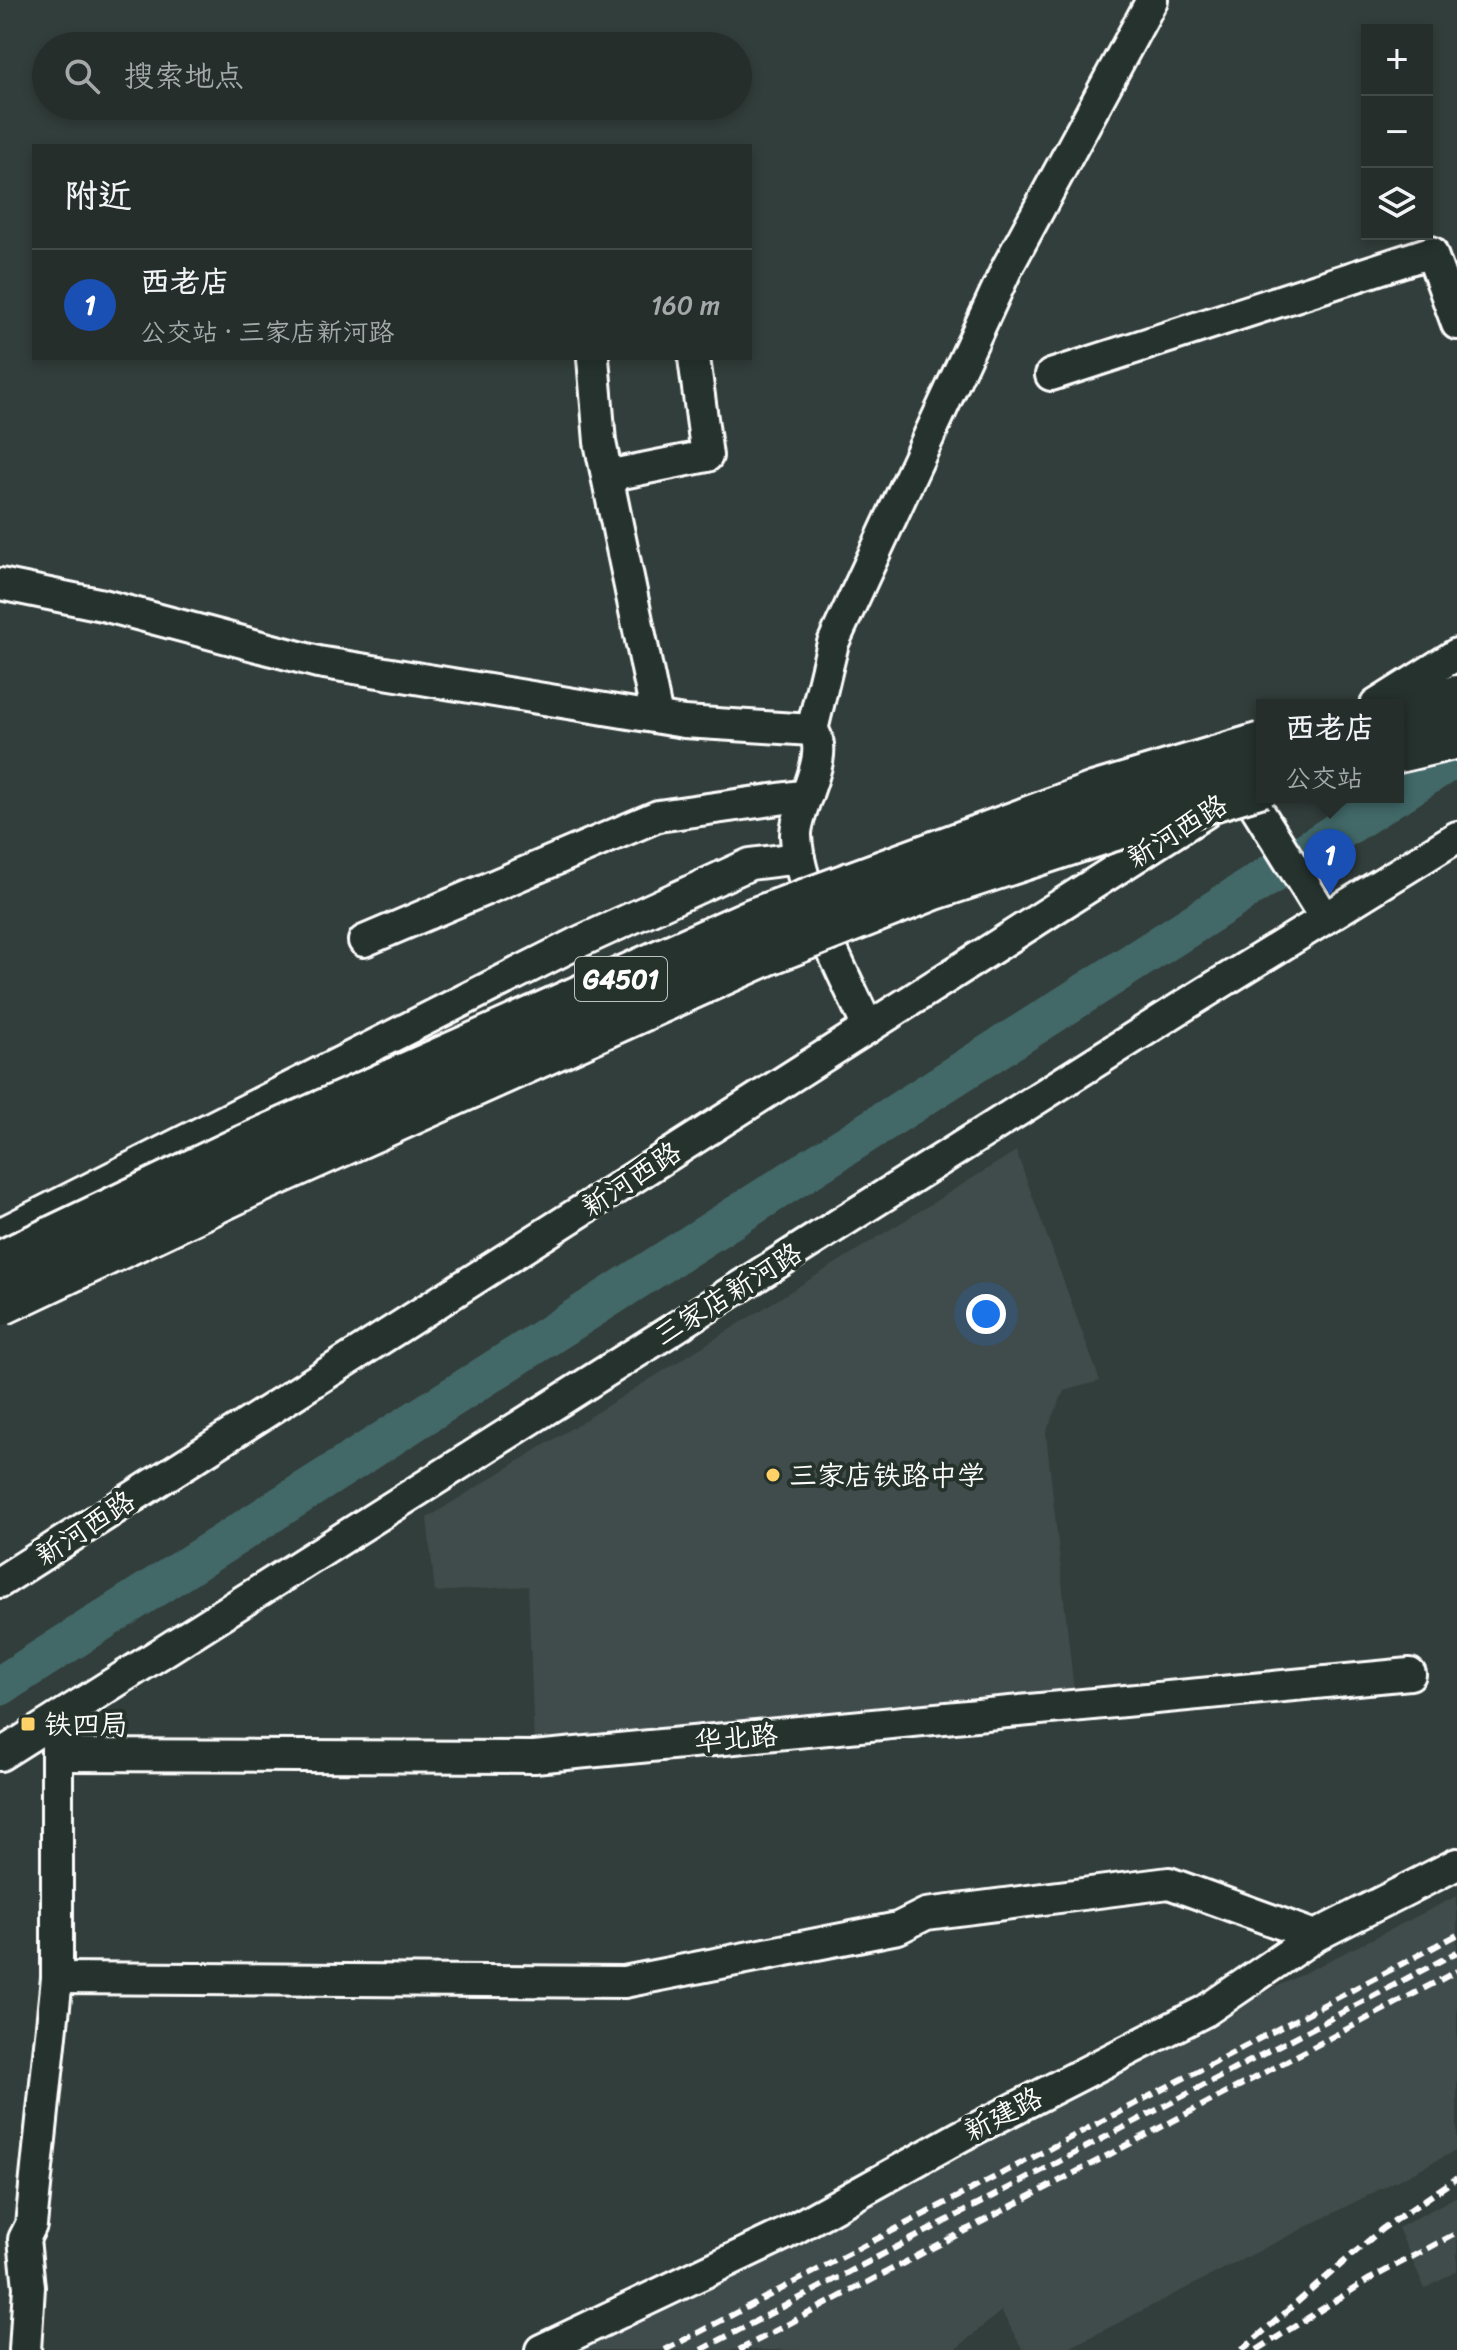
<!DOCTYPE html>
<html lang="zh">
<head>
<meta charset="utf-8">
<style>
	:root { --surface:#262e2c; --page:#2e3634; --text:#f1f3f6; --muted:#a4a8a9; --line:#424a48; --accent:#d6ab8b }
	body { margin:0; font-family:Sriracha,"LXGW WenKai TC",sans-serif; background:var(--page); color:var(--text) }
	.controls { position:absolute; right:24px; top:24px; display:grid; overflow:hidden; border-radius:0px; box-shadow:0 4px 12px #0003 }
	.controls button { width:72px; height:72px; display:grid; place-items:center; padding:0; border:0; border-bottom:2px solid var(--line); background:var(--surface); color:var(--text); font:40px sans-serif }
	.you { position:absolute; left:986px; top:1314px; width:28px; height:28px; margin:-20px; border:6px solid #fff; border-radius:50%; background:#1a73e8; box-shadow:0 0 0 12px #1a73e833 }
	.badge { display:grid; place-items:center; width:52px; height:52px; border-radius:50%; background:var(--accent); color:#fff; font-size:26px; font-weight:700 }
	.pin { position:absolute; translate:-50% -66px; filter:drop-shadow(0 2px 4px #0008) }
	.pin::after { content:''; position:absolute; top:42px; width:28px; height:24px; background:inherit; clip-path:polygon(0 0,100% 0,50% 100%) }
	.popup { position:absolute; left:1256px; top:699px; width:148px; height:104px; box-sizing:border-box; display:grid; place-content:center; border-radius:0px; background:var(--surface); filter:drop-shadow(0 2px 6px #0005); font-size:26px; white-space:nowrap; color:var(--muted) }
	.popup b { font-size:30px; color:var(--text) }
	.popup::after { content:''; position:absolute; left:50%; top:100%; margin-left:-16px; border:16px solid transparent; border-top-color:var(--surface) }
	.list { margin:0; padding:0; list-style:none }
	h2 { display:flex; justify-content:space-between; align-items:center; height:104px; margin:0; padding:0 32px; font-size:34px }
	h2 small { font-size:26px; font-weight:400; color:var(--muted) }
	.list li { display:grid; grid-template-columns:52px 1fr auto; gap:24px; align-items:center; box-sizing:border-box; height:112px; padding:0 32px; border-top:2px solid var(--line) }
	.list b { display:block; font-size:30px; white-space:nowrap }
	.list p { margin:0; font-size:26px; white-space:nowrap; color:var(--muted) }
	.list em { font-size:26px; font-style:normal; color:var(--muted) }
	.icon { flex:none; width:44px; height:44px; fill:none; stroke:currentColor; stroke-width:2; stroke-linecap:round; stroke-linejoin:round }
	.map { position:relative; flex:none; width:1457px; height:2350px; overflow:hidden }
	.search { position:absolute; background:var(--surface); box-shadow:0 4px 12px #0003; left:32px; top:32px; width:720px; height:88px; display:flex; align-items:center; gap:20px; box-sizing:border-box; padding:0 28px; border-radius:44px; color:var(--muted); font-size:30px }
	.panel { position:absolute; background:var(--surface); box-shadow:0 4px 12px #0003; left:32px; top:144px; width:720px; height:216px; border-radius:0px }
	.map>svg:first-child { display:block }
</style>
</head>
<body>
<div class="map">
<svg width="1457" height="2350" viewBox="0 0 1457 2350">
	<rect width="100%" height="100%" fill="#323e3b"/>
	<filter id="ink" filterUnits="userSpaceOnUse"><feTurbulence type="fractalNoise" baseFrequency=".0125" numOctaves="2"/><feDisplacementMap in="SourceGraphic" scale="16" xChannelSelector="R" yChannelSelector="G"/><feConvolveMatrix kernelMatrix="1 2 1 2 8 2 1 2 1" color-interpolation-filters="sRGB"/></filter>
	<g filter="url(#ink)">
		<g fill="#404b4c">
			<polygon points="1016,1151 1100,1381 1064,1391 1046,1433 1074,1691 534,1745 528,1586 435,1592 427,1518"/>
			<polygon points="1457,1896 1457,2150 1065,2350 1023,2350 1001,2311 955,2350 578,2350 988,2132"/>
			<polygon points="1457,2196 1457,2271 1425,2289 1398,2228"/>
		</g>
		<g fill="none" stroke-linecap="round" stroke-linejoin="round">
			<g stroke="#436767" stroke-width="40">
				<polyline points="1398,794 1457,756"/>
				<polyline points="0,1686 1392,797"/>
			</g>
			<g stroke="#fff" stroke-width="36">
				<g id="minor">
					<polyline points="593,358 600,442 657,717"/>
					<polyline points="1051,375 1431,252 1457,324"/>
					<polyline points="607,476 707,456 694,358"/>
					<polyline points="0,584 103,605 318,662 684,722 812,730"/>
					<polyline points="1376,705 1457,654"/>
					<polyline points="1244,788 1325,918"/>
					<polyline points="364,941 658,816 807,795"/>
					<path d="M868,1028C845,974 799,893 796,836C795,808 833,754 812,730L833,643L1007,268L1152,0"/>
					<polyline points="0,1234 577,943 750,864 799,858"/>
					<polyline points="0,1582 1206,812"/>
					<polyline points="0,1755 1185,1005 1457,837"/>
					<polyline points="59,1755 534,1757 1410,1674"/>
					<polyline points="57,1978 624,1982 898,1928 926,1914 1169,1883 1315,1936"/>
					<polyline points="25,2350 29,2287 24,2239 31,2225 57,1978 57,1735"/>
					<polyline points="541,2350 783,2235 961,2136 1205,2011 1315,1936 1457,1864"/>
				</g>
			</g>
			<g stroke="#fff" stroke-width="50">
				<g id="highway">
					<polyline points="1398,712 1457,698"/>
					<polyline points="1398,750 1457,736"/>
				</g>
			</g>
			<use href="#minor" stroke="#26332d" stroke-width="30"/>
			<use href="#highway" stroke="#26332d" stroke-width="44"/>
			<g stroke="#fff" stroke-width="6" stroke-dasharray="12 6" stroke-linecap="butt">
				<polyline points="665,2350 1457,1935"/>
				<polyline points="701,2350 1457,1952"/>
				<polyline points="739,2350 1457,1971"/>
				<polyline points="1242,2350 1382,2229 1457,2178"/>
				<polyline points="1257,2350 1368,2280 1457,2233"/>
			</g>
			<g stroke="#fff" stroke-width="50" stroke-linecap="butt">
				<g id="highway-bridge">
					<polyline points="0,1264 237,1151 753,921 1097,794 1262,745"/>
					<polyline points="0,1303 249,1185 766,953 934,887 1108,830 1262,784"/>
				</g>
			</g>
			<use href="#highway-bridge" stroke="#26332d" stroke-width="44"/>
		</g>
	</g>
	<g fill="#ffd166" stroke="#26332d" stroke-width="3">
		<circle cx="773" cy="1475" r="8"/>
		<rect x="20" y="1716" width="16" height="16" rx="4"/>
	</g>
	<g text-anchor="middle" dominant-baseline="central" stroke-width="8" stroke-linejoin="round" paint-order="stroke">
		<rect fill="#26332d" stroke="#bec2c0" stroke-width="2" x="575" y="957" width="92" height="44" rx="6"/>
		<g font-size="26" font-weight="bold" fill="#fff">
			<text x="621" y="979">G4501</text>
		</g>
		<g font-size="28" fill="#fff" stroke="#26332d">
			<text transform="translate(1177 831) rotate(-32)">新河西路</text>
			<text transform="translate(631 1179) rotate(-33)">新河西路</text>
			<text transform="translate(728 1294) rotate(-32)">三家店新河路</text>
			<text transform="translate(85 1528) rotate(-33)">新河西路</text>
			<text transform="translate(736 1738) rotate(-5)">华北路</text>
			<text transform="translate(1003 2114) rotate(-27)">新建路</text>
		</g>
		<g font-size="28" fill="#fff" stroke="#26332d" text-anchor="start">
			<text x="789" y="1475">三家店铁路中学</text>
			<text x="44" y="1724">铁四局</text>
		</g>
	</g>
</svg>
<div class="controls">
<button>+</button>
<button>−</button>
<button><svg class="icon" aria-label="layers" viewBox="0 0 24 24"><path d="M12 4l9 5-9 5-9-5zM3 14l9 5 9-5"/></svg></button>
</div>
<div class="you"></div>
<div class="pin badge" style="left:1330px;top:895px;background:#1a4fb4">1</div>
<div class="popup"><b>西老店</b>公交站</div>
<div class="search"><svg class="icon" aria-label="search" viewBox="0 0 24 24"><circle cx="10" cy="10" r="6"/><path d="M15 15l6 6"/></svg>搜索地点</div>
<section class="panel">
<h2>附近<small></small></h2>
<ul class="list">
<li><span class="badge" style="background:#1a4fb4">1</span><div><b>西老店</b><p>公交站 · 三家店新河路</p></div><em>160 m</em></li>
</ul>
</section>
</div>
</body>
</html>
